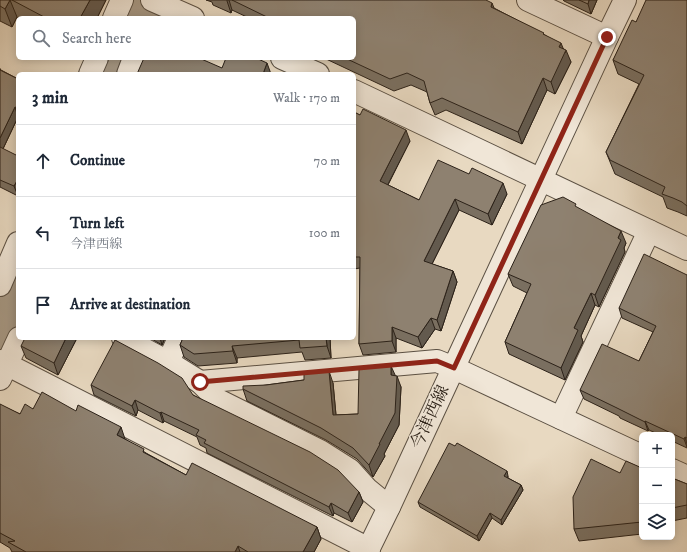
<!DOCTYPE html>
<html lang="en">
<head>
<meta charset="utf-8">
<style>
	:root { --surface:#fff; --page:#f6f6f7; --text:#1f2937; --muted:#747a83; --line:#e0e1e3 }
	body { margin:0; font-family:"IM FELL DW Pica","Noto Serif JP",serif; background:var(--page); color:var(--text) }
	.controls { position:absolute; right:12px; bottom:12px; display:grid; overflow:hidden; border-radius:6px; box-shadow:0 2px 10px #0003 }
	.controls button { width:36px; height:36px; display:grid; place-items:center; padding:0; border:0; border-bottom:1px solid var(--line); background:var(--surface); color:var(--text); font:20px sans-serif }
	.stop { position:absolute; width:12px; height:12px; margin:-9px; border:3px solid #8f2418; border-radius:50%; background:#fff }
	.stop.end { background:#8f2418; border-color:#fff; box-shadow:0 1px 4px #0008 }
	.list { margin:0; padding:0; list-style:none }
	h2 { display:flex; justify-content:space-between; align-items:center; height:52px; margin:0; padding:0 16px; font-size:17px }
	h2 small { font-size:13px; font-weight:400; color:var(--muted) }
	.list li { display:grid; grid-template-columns:26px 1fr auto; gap:12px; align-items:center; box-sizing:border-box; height:72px; padding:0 16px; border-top:1px solid var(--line) }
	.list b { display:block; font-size:15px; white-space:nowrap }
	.list p { margin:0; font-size:13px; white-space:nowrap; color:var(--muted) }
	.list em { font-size:13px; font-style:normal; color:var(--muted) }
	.icon { flex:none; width:22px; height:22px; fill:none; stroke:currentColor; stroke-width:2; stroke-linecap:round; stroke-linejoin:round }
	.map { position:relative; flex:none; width:687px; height:552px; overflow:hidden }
	.search { position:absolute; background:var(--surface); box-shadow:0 2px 10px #0003; left:16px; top:16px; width:340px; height:44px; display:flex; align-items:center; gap:10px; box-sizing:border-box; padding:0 14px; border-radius:6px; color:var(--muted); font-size:15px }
	.panel { position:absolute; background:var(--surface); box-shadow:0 2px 10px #0003; left:16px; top:72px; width:340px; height:268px; border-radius:6px }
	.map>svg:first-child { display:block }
</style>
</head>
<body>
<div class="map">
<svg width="687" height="552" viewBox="0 0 687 552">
	<rect width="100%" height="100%" fill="#e8d9c1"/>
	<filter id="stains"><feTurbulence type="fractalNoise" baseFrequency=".005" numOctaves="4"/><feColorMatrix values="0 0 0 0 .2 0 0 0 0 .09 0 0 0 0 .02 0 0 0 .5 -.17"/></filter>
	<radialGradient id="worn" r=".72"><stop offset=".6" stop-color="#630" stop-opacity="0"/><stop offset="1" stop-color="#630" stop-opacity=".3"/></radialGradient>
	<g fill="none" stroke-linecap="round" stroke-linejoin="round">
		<g stroke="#a89b88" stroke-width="46">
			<polyline points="133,18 141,0"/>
			<polyline points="109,74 116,58"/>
			<polyline points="0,328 18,289"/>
		</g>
		<g stroke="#5b5043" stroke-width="24">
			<g id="minor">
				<polyline points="152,0 193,18"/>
				<polyline points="528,0 607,37"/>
				<polyline points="114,18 122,0"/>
				<polyline points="282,58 318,74"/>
				<polyline points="90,74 97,58"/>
				<polyline points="128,74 134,58"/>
				<polyline points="354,91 687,249"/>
				<polyline points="0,285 18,243"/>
				<polyline points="123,338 168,362 200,382 218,400 320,451 350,470 367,489 389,507"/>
				<polyline points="0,361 369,549"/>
				<polyline points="168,362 179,338"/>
				<polyline points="0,379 19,338"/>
				<polyline points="200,382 437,361 454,368 642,456"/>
				<polyline points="561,418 649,231"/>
				<polyline points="672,470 687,477"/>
			</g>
		</g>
		<g stroke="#5b5043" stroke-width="24">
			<polyline id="tertiary" points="367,552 389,507 607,37 625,0"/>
		</g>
		<use href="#minor" stroke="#f0e6d7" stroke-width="22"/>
		<use href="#tertiary" stroke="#f0e6d7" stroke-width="22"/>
	</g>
	<g fill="#7a6f60" stroke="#2c2219">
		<polygon points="0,0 106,0 97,18 18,18 17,17 12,27 0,21"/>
		<polygon points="206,0 486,0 494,8 545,35 564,49 571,62 555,94 547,90 522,144 446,110 435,115 430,103 427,92 411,85 394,91 324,58 354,58 354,18 249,18 232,10 231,13 213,5 212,2"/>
		<polygon points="563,0 597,0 591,14 564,1"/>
		<polygon points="687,0 687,216 678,212 667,208 663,197 615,174 606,152 639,84 618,74 613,60 636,22"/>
		<polygon points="0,69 1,70 18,79 18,117 3,149 18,196 0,187"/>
		<polygon points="354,112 410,141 388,185 419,200 507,194 492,225 459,210 432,264 453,271 457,282 441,331 435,329 422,348 396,338 396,352 363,355 359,344 360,268 354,269"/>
		<polygon points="577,208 626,243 624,248 625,252 599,307 595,305 581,336 583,342 565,380 509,354 505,342 527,293 513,286 508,274"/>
		<polygon points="687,275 687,448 672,441 672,435 660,435 649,430 648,431 620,418 619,416 584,399 580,390 639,361 653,332 622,318 619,308"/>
		<polygon points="77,338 58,375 26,358 21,346"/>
		<polygon points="150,338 165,338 162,345"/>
		<polygon points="183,338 330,338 331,358 305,360 302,352 237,358 237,363 198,366 184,357 180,345"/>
		<polygon points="395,376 401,387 399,425 384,454 385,456 373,477 357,459 326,440 247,401 243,389 266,385 304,380 333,383 336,415 358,414"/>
		<polygon points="91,385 193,395 359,492 363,502 352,522 334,513 333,516 207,453 206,448 200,445 197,437 164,421 163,423 138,410 136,416 94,395"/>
		<polygon points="0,405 20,414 33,409 125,439 146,453 186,475 317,527 321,539 314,552 12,552 10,548 0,542"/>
		<polygon points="642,468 642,534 579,541 574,529 620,473"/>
		<polygon points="508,476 508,478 521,485 523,490 502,525 492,518 479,541 420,507 418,502"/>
		<polygon points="672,478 687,484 687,518 672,521"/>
	</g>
	<g fill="#635a4e" stroke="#2c2219">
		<polygon points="10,0 17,17 12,27 5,9"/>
		<polygon points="90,0 106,0 97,18 80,18"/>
		<polygon points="227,0 229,0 232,10 231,13 227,1"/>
		<polygon points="589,0 597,0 591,14 588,4"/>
		<polygon points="492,3 497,15 491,7"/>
		<polygon points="561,43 565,53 566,50 571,62 555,94 551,82 559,47"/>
		<polygon points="267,63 271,74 263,74"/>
		<polygon points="543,78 547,90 522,144 518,132"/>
		<polygon points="15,107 18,117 0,155 0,138"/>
		<polygon points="406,130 410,141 384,192 380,181"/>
		<polygon points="18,179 18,196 14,186"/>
		<polygon points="503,183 507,194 492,225 488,214"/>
		<polygon points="455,199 459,210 428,272 424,261"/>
		<polygon points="621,231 626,243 624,248 625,252 599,307 595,295 618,238"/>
		<polygon points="453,271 457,282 441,331 437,320"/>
		<polygon points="591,293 595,305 581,336 583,342 565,380 561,368 574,328"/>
		<polygon points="431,318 435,329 422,348 418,337"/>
		<polygon points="392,327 396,338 396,352 392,341"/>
		<polygon points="66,338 77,338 58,375 54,363"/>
		<polygon points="160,338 165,338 162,345"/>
		<polygon points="326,338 330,338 331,358 327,346"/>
		<polygon points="232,346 237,358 237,363 233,351"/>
		<polygon points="391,366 396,377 391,375"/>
		<polygon points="329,371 333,383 337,426 333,415"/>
		<polygon points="397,376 401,387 399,425 384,454 385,456 373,477 369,465 379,444"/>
		<polygon points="135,400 138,410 136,416 132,406"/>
		<polygon points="161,412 164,421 163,423 160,413"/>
		<polygon points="645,421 649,430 648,431 645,422"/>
		<polygon points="121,427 125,439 117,435"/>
		<polygon points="685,437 687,444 687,447 684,439"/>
		<polygon points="507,471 508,476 506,481 504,476"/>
		<polygon points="521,485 523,490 502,525 501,520"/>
		<polygon points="359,492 363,502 352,522 348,513"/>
		<polygon points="331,503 334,513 333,516 329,507"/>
		<polygon points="490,513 492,518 479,541 477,536"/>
		<polygon points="317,527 321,539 314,552 303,552"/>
		<polygon points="238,546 240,552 235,552"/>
	</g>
	<g fill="#8e8170" stroke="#2c2219">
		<polygon points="0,0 10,0 5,9 0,6"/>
		<polygon points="12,0 90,0 80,18 46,18"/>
		<polygon points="232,0 486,0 492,3 491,7 544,33 543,34 561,43 559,47 566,50 551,82 543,78 518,132 442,98 430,103 424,81 407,73 390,79 345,58 354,58 354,18 269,18"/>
		<polygon points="579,0 589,0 588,4"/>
		<polygon points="646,0 687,0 687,206 682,202 673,198 662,194 665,187 610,160 606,152 644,75 613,60 632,20 636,22"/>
		<polygon points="144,58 199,58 222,68 226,58 256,58 267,63 263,74 137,74"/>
		<polygon points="0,69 1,69 0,70 18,79 18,108 15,107 0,138"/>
		<polygon points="363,109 406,130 380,181 419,200 438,160 469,174 472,168 503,183 488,214 455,199 424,261 453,271 437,320 431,318 418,337 392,327 392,341 359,344 360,257 354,257 354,112 360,115"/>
		<polygon points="0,147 18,156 18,179 14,186 0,180"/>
		<polygon points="563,197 576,204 575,206 621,231 618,238 621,240 595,295 591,293 574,328 578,330 561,368 505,342 531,284 508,274 541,205"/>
		<polygon points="644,254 687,275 687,438 685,437 684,439 645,421 645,422 617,408 580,390 602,344 639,361 656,326 619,308"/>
		<polygon points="25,338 66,338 54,363 21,346"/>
		<polygon points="183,338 326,338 327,346 300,348 299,340 232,346 233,351 194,354 180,345"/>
		<polygon points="115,340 158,363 182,378 193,395 310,452 338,470 359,492 348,513 331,503 329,507 204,443 206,440 196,435 199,430 161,412 160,413 135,400 132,406 91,385"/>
		<polygon points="391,366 391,375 397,376 395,413 379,444 380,444 369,465 353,448 321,428 243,389 243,386 266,385 304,380 304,374 329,371 333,415 358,414 359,369"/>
		<polygon points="42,392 76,411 78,405 121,427 117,435 144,449 143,452 186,475 192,463 317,527 303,552 248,552 238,546 235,552 26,552 8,542 15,541 0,533 0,404 20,414 25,404 33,409"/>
		<polygon points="449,443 455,446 457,443 507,471 504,476 521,485 501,520 490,513 477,536 418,502"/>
		<polygon points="591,459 620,473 626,461 642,468 642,522 574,529 573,497"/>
		<polygon points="672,478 687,484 687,505 672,508"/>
	</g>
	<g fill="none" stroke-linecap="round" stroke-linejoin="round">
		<polyline stroke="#8f2418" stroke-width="5" points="200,382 437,361 454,368 607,37"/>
	</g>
	<g text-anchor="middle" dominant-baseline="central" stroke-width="3" stroke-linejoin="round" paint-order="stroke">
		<g font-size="17" fill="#2c2219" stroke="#f0e6d7">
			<text transform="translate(430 417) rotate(-65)">今津西線</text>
		</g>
	</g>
	<rect width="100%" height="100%" filter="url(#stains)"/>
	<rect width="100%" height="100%" fill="url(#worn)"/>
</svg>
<div class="controls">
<button>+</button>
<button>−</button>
<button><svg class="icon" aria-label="layers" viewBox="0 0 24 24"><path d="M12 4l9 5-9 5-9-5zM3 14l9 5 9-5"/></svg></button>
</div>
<div class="stop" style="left:200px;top:382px"></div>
<div class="stop end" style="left:607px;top:37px"></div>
<div class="search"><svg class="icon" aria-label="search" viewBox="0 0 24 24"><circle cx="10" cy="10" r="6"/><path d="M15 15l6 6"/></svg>Search here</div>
<section class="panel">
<h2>3 min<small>Walk · 170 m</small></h2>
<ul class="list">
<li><svg class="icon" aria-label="ahead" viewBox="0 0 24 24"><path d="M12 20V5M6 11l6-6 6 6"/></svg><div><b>Continue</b></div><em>70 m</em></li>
<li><svg class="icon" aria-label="left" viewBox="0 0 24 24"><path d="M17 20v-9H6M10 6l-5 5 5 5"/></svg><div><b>Turn left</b><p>今津西線</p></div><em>100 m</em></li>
<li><svg class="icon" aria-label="arrive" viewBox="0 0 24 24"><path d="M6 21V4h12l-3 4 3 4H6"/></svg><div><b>Arrive at destination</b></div></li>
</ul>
</section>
</div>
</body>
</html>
